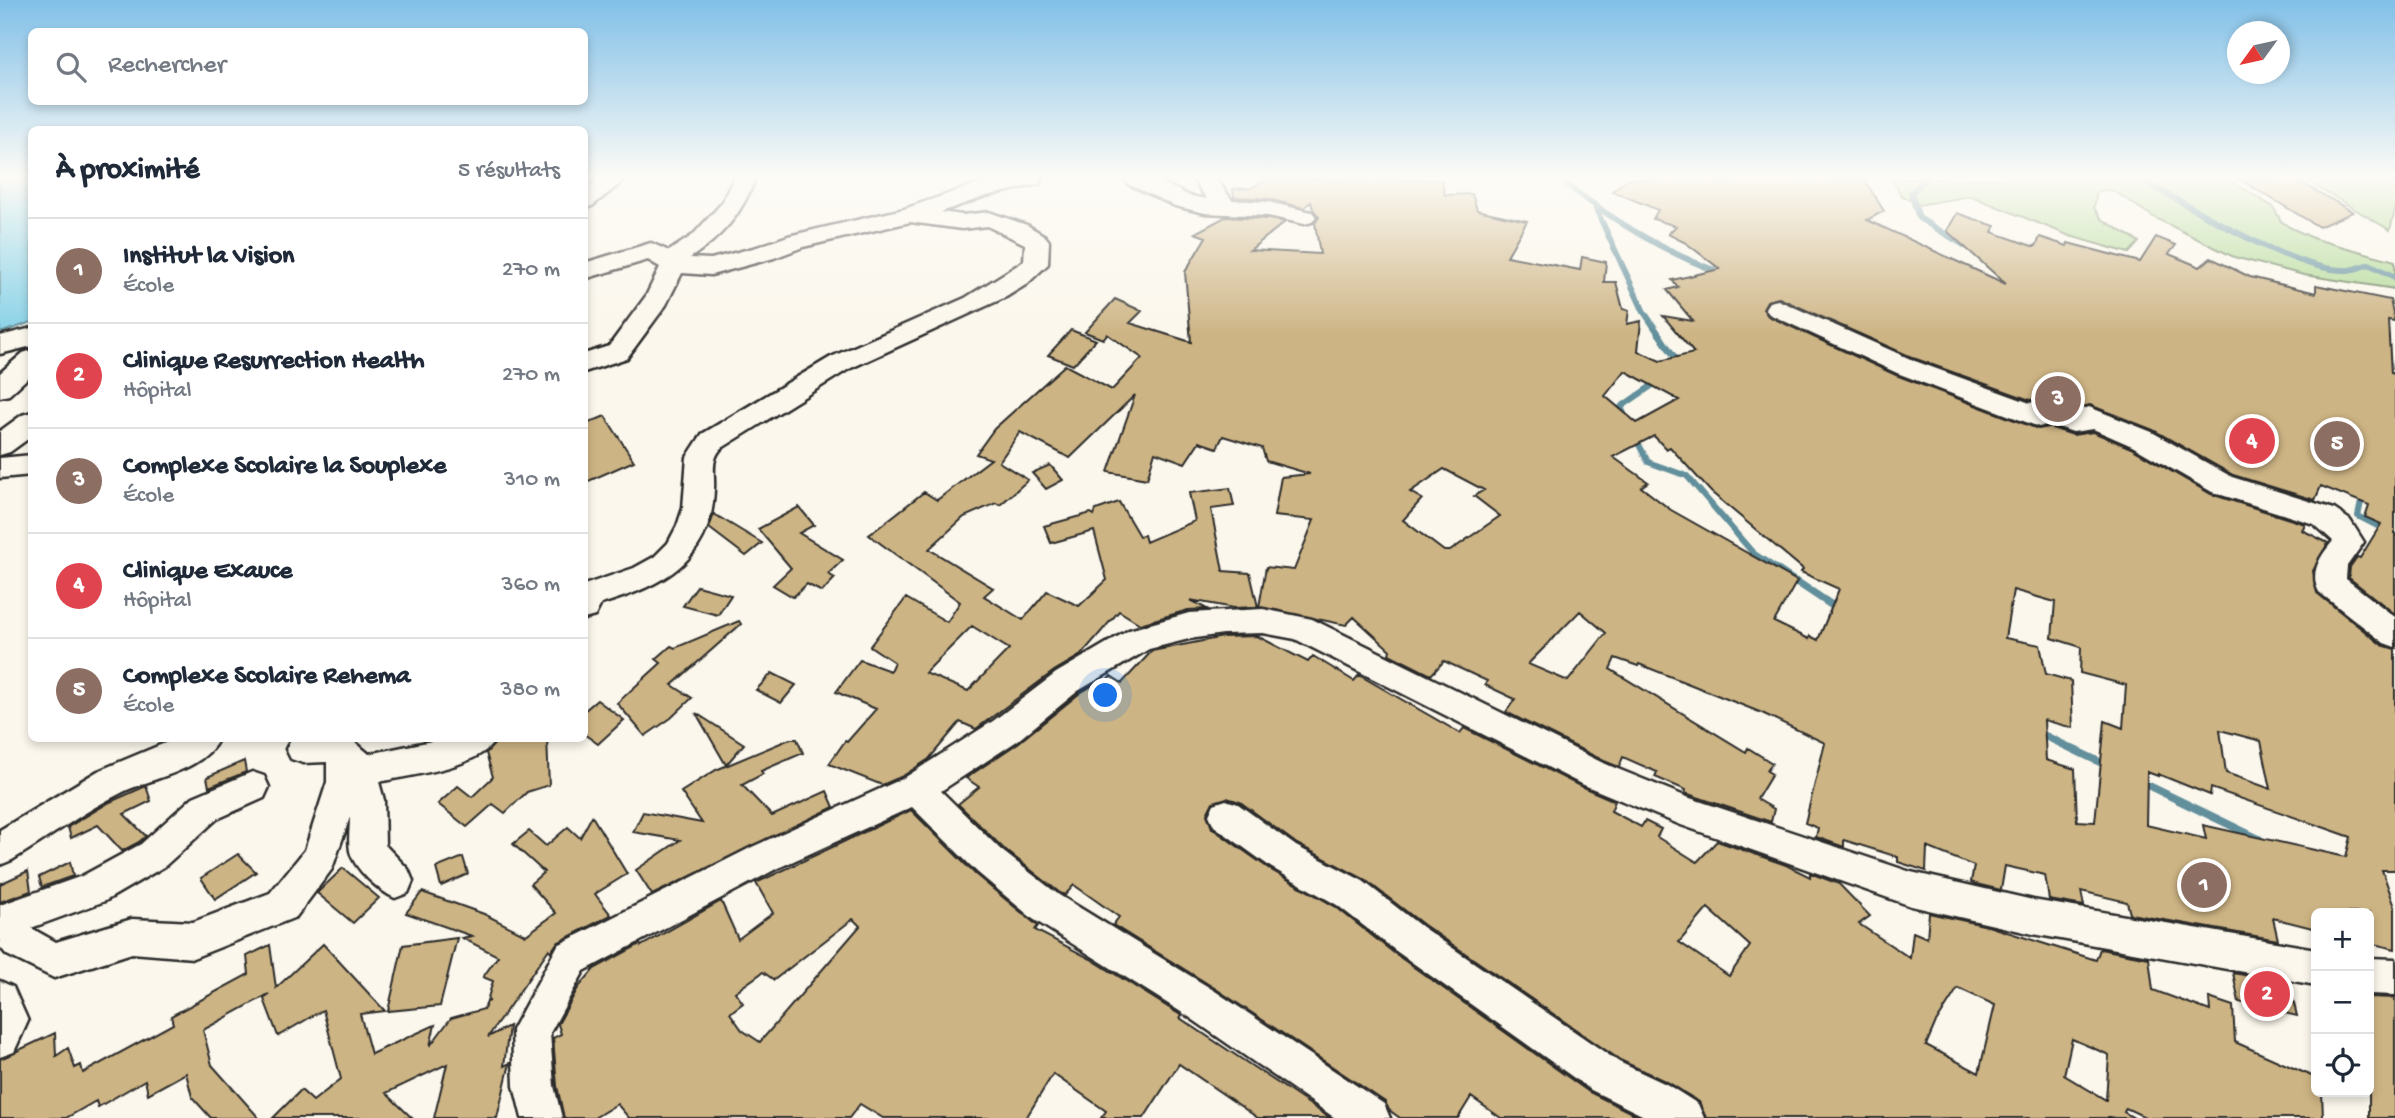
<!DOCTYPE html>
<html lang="fr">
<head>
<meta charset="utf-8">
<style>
	:root { --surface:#fff; --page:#f6f6f7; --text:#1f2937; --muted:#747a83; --line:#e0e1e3; --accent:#0f766e }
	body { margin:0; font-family:"Gochi Hand",sans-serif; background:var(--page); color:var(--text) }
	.controls { position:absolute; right:21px; bottom:21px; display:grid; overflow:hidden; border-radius:10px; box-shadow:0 4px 10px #0003 }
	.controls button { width:63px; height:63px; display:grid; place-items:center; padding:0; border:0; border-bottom:2px solid var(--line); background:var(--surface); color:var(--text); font:35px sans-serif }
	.compass { position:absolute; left:2227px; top:21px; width:63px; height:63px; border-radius:50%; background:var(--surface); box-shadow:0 4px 10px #0003; rotate:237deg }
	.you { position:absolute; left:1106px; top:696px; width:24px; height:24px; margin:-18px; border:5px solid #fff; border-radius:50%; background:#1a73e8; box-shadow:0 0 0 10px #1a73e833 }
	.badge { display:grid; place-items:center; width:46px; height:46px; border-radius:50%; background:var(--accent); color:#fff; font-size:23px; font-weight:700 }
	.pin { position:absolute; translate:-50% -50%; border:4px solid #fff; box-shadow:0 2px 7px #0006 }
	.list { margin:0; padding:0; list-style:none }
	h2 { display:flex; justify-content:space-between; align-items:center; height:91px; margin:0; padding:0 28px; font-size:30px }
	h2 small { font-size:23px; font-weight:400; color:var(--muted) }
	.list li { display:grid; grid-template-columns:46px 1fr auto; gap:21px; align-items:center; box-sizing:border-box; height:105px; padding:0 28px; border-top:2px solid var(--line) }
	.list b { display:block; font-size:26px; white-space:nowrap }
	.list p { margin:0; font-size:23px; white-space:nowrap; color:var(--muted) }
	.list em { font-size:23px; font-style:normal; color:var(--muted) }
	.icon { flex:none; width:38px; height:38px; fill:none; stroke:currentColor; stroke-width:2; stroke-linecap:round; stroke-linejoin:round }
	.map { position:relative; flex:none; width:2395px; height:1118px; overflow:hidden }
	.search { position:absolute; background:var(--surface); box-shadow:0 4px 10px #0003; left:28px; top:28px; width:560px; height:77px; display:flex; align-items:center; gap:18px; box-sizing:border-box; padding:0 24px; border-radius:10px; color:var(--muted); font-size:26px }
	.panel { position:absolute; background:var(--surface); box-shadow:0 4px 10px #0003; left:28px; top:126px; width:560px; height:616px; border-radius:10px }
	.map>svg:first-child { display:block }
</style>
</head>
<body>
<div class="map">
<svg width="2395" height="1118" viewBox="0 0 2395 1118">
	<rect width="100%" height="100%" fill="#fbf7ec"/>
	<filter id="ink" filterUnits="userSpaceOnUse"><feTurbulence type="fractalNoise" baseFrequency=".0143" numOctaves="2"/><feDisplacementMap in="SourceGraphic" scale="14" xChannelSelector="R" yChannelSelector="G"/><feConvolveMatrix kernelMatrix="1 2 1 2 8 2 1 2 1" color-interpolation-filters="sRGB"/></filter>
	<g filter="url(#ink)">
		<g fill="#b1d996" stroke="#6e8260" stroke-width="2">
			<polygon points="1892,179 2228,179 2273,207 2281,221 2289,227 2315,239 2395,261 2395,289 2304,275 2234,257 2155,218 2112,190 2097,191 2094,208 2102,219 2139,242 2129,253 2070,236 1971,196 1918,205 1901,195"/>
			<polygon points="2304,179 2395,179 2395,210 2390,230"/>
		</g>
		<polygon fill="#87d1e7" stroke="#628f9c" stroke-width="2" points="3,179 31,179 32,322 0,333 0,181"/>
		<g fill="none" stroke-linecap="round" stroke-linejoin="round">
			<g stroke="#628f9c" stroke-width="6">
				<path d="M1560,179C1610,219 1662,252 1722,273"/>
				<polyline points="1926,179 1911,193 1919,218 1967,247"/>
				<path d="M2140,179C2189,205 2295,273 2348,270C2355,270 2363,266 2369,264L2395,277"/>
				<polyline points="1596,209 1644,312 1680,365"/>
				<polyline points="1625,416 1621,407 1660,380"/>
				<polyline points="1635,437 1648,462 1687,476 1753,553 1800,584"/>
				<polyline points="2363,493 2358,516 2395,535"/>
			</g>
			<g stroke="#628f9c" stroke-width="8">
				<polyline points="1797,582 1839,610"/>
				<polyline points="2037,732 2108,766"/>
				<polyline points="2141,782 2259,839"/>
			</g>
		</g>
		<g fill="#cdb484" stroke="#2b2b2b" stroke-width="2" fill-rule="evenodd">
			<path d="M1268,179L1442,180L1445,195L1472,194L1477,210L1527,221L1507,256L1580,270L1582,257L1606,262L1604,282H1616L1623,309L1629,310L1627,324L1641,321L1638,351L1660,361L1694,353L1663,316L1693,321L1667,290L1678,287L1672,280L1720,269L1686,243L1668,234L1676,226L1653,219L1658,210L1612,191L1628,179H1717L1721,183L1747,179H1864L1884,211L1867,220L2006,284L1947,231L1957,213L1995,226L1992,232L2032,246H2036L2040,237L2067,246L2068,243L2140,262L2156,237L2176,245L2169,254L2200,267L2211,258L2250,277L2316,293V285L2390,300L2395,321L2388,320L2391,373L2395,374V614L2349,578L2350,567L2357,557L2360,558L2381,524L2365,517L2369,505L2321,486L2315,500L2233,475L2153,430L2090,405L2074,409L2040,398L2030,400L1916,359L1779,298L1767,301L1763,309L1768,316L1896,375L2038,429L2049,427L2073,435L2093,432L2131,448L2211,494L2305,524L2302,530L2328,543L2313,571L2317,593L2382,645L2395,649V870H2382L2395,907V949L2369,943V913H2316V929L2273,918L2278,940L2130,914L2127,902L2081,891L2084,906L2049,900L2045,875L2005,866L2001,890L1976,884L1971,882L1974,866L1927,847L1926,871L1898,862V857L1844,840V847L1816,837L1818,828L1805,823L1825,743L1762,713L1639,664L1638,666L1615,658L1610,669L1746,752L1748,748L1772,763L1767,771L1772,774L1757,799L1774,809L1771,822L1685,793L1686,790L1655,777L1657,772L1623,757L1619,767L1604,761L1506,712L1515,699L1485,685L1487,681L1444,661L1431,675L1389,654L1390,650L1354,617L1346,625L1259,607L1266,567L1294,570L1314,520L1274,516L1281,477L1310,474L1266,461L1262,448L1223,436L1217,448L1199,442L1185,463L1155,452L1147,479L1108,472L1135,395L1070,458L1020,432L999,462L1028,480L1000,505L996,503L964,517L929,549L993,588L984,596L1023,620L1047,591L1079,606L1107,580L1094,531L1051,543L1044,526L1091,513L1094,515L1096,510L1119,502L1139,536L1144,535L1146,542L1195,521L1189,493L1230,488L1234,506L1211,509L1223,571L1250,573L1258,607L1234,608L1190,600L1207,609L1188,610L1140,624L1119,611L1081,655L1054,671L976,729L960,722L929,759L903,776L882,785L829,764L845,741L847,742L876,709L836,692L860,660L890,671L894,662L870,646L906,598L947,622L960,602L869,535L924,492L937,500L991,459L976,454L994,429L1065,365L1112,390L1142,358L1107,334L1103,339L1085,332L1115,299L1142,311L1130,323L1191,342L1185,272L1206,237L1195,233L1225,217L1268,219L1285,222L1250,250L1320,254L1315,223L1319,217L1313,209L1311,202L1304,208L1268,199L1234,197L1233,189L1251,188ZM1625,371L1679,400L1637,423L1605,396ZM1654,436L1666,449L1670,447L1711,492L1803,569L1801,572L1839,589L1818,640L1810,636L1809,639L1774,622L1797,581L1671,510L1641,487L1648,482L1613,457ZM1444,469L1484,490L1474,496L1500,516L1450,551H1444L1403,520L1422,499L1410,492ZM2013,590L2055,602L2052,638L2081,647L2080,673L2126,685L2123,728L2105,721L2095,822L2077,821L2075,769L2046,760L2044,720L2073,728L2071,681L2046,674L2040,645L2005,638ZM1580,611L1606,633L1568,681L1528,664ZM972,626L1009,649L968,691L925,673ZM2220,730L2261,741L2271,789L2226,773ZM2147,772L2158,776V774L2210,795L2211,788L2351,837L2346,857L2203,825L2206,839L2146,825Z"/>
			<polygon points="2239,179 2295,179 2353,212 2319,227"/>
			<polygon points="1071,330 1096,340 1073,365 1048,355"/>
			<polygon points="605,416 634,461 584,483 584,425"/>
			<polygon points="1050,465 1063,480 1046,489 1032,473"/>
			<polygon points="799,507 814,525 799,533 843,560 828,574 835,578 822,592 807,584 793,597 773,585 791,568 758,529"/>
			<polygon points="714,514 762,543 746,556 709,528"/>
			<polygon points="697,586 731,595 718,615 683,606"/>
			<polygon points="739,621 741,624 672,685 692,698 671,718 645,736 617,703 661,663 656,659 671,646 675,648"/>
			<path d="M1257,636L1308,662L1313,656L1354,681L1359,675L1460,733L1464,728L1578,785L1615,801L1611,811L1641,827L1645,821L1661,829L1657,837L1697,862L1717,841L1786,865L1810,877V873L1839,884L1870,916L1859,924L1910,958L1913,932L1927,938L1929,913L1988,926L2096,960L2100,949L2149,958L2153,990L2210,1011L2209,998L2233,1006L2235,1042L2316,1078V1092H2322L2323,1118H2147L2126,1108L2124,1112L2134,1118H1706L1699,1102L1669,1083L1620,1060L1424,925L1364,879L1297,844L1240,802L1227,798L1213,802L1207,814L1212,828L1271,870L1336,907L1394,953L1589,1092L1642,1118H1501L1471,1097L1458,1118H1400L1389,1110L1385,1102L1216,989L1113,925L1119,917L1074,885L1065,895L1060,893L1003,848L958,804L979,787L966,778L1018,743L1080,693L1097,683L1102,686L1111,676L1122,683L1152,651L1223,637ZM1708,908L1750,946L1729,976L1679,942ZM1958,988L1995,1005L1979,1073L1926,1045L1935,1024ZM2072,1039L2109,1055L2106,1100L2064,1075Z"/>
			<polygon points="772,673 796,685 781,703 756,690"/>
			<polygon points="597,700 624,720 598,744 584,734 584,711"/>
			<polygon points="696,713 744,744 726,765"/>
			<polygon points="505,738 547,738 549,785 527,792 505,813 493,804 467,827 438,804 458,786 472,797 493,777 486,753 496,742"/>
			<polygon points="790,739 797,739 803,753 761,771 763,774 742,785 772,816 827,791 834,807 652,895 636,870 680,840 633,832 643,812 702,823 681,792 716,770"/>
			<polygon points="244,761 246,772 209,787 207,777"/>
			<polygon points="146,786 151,801 124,814 146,836 139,842 122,851 98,825 71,838 68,827 110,802"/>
			<path d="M911,810L975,874L1038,926L1035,930L1091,959L1182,1016L1180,1018L1330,1118H1258L1179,1064L1144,1118H1101L1106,1111L1053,1074L1026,1118H883L860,1104L849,1118H629L617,1104L594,1118H564L557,1086L553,1038L561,1034L558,1024L578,988L594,969L640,944L641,946L721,901L738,939L773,913L756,883ZM853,919L860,926L760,1042L742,1030L730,1013L743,1003L735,992L763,972L774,980Z"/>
			<polygon points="592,816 627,874 595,894 611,915 557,943 551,952 549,949 488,1037 509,1026 504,1066 510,1063 497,1118 434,1118 447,1064 386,1093 412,1118 273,1118 301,1090 313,1101 341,1079 323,1010 278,1036 264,999 269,994 203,1030 212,1065 259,1118 211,1118 192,1097 186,1073 148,1094 145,1080 98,1107 96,1101 66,1118 0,1118 0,1059 55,1033 56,1056 68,1048 75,1068 81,1065 83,1073 173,1024 171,1016 249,974 247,956 270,945 276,988 323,944 385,1011 360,1014 371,1054 435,1025 430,1046 451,1018 484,1009 487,1002 490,1001 487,1001 493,981 483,977 498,956 462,938 472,936 406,913 422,892 484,914 526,935 556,913 530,884 544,872 513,844 529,831 546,846 568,827 580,838"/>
			<polygon points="238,854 256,872 215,899 201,878"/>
			<polygon points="463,857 468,874 441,886 436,868"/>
			<polygon points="70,862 73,876 42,887 39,877"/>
			<polygon points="343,868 379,898 353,923 317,893"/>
			<polygon points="28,871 31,891 0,902 0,884"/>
			<polygon points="457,938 440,1006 388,1011 403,945"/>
			<polygon points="2233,973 2289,983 2297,1016 2239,1002"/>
			<polygon points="2369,997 2395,998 2395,1118 2369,1118"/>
		</g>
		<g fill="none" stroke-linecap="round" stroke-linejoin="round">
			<g stroke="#2b2b2b" stroke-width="5">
				<g id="minor">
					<polygon points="600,179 626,179 592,206 584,208 584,190"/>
					<path d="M733,179H755C741,215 723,236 690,258L711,259L757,247L788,236L904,209L971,186L1002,179H1042L1039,184L986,196L941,212L962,215L989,212L1027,225L1045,236L1049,241L1048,264L1027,284L1006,297L849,369L722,448C710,459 715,475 714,489C712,562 661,586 601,604L595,616L584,619V585L634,568L654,557L668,543L677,526L683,508L687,457L702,434L831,357L965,298L1024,261L1025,244L987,226L962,229L910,222L803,247L774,258L711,275L682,273L666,305L627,358L584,372V354L609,346L646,296L660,267L648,260L584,279V263L651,243L669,251L693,235L722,203Z"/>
					<polygon points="1125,179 1154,179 1190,196 1207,199 1193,179 1216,179 1232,200 1268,202 1312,212 1316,217 1312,222 1304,224 1268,216 1205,213 1175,206 1128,184"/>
					<path d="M1778,300L1915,361L2030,403L2039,400L2074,412L2089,407L2152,432L2232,477L2334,509L2350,520L2364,542L2347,566L2346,579L2395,617V647L2384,643L2319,592C2309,573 2320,556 2333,541L2314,524L2212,492L2132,446L2093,429L2073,432L2049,424L2039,427L1897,373L1769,314L1765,308L1769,302Z"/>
					<polygon points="32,328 32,346 0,354 0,336"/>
					<polygon points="32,350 32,374 9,395 0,397 0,373 23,353"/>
					<polygon points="32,412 32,436 10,452 0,455 0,431 22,415"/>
					<polygon points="32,455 32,475 0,478 0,458"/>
					<polygon points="1263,609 1312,619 1603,763 1687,797 1911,872 2033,900 2316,949 2316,985 2033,934 1911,906 1681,825 1579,783 1295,639 1263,633 1223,634 1189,639 1149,649 1078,691 1017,741 941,791 1001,850 1059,895 1215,991 1384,1104 1390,1118 1335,1118 1189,1017 1033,919 977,872 912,807 776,869 584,971 550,1033 554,1086 562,1118 522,1118 514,1086 512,1030 558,945 752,847 904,778 993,721 1056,673 1129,630 1189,613"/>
					<path d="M177,738H219C204,771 153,777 123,792C84,811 49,838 12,860L0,865V830L98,771Z"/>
					<path d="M345,738L356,743L369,754L446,738H496C482,768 409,775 379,782L384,800L385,845L408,869L413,881L408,893L395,898C379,891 354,869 350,851C348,840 350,828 350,817L332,869L296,917L193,958L132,953L54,978L7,955L0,947V905L82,876L141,844L193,797L252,772L264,776L269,787L264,798L217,819L165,866L105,901L31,928L56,942L132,919L193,922L270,893L305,850L327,782V762L303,763L291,759L286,749L291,739Z"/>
					<polygon points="1226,800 1238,804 1296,846 1363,881 1422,927 1619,1062 1668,1085 1698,1104 1704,1118 1648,1118 1591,1090 1396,951 1337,905 1272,868 1214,826 1209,815 1214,804"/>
					<polygon points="2369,958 2395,959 2395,995 2369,994"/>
					<polygon points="0,981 13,987 28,1021 14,1052 0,1057"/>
				</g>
			</g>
			<use href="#minor" fill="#fbf7ec" fill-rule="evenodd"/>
		</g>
	</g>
	<linearGradient id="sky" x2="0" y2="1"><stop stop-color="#81c0e8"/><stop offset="0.53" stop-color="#fdfbf6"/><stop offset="1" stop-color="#fdfbf6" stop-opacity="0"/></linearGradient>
	<rect width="2395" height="335" fill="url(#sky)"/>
</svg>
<div class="controls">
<button>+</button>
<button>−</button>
<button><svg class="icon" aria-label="locate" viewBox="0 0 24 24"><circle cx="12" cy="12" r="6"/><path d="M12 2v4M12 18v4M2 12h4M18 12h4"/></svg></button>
</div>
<svg class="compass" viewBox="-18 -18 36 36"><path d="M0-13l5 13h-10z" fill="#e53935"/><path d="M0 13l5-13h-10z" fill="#747a83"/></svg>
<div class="you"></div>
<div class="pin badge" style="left:2204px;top:885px;background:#8d6e63">1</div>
<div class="pin badge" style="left:2267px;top:994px;background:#e0444e">2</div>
<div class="pin badge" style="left:2058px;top:399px;background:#8d6e63">3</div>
<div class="pin badge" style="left:2252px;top:441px;background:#e0444e">4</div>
<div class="pin badge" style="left:2337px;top:444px;background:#8d6e63">5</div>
<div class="search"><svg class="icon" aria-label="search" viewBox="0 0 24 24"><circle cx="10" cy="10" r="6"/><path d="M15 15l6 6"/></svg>Rechercher</div>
<section class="panel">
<h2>À proximité<small>5 résultats</small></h2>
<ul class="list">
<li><span class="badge" style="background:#8d6e63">1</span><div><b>Institut la Vision</b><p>École</p></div><em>270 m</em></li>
<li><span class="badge" style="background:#e0444e">2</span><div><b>Clinique Resurrection Health</b><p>Hôpital</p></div><em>270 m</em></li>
<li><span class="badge" style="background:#8d6e63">3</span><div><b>Complexe Scolaire la Souplexe</b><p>École</p></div><em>310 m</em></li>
<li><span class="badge" style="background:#e0444e">4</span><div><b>Clinique Exauce</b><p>Hôpital</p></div><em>360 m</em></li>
<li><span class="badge" style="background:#8d6e63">5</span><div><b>Complexe Scolaire Rehema</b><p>École</p></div><em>380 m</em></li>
</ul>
</section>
</div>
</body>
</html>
